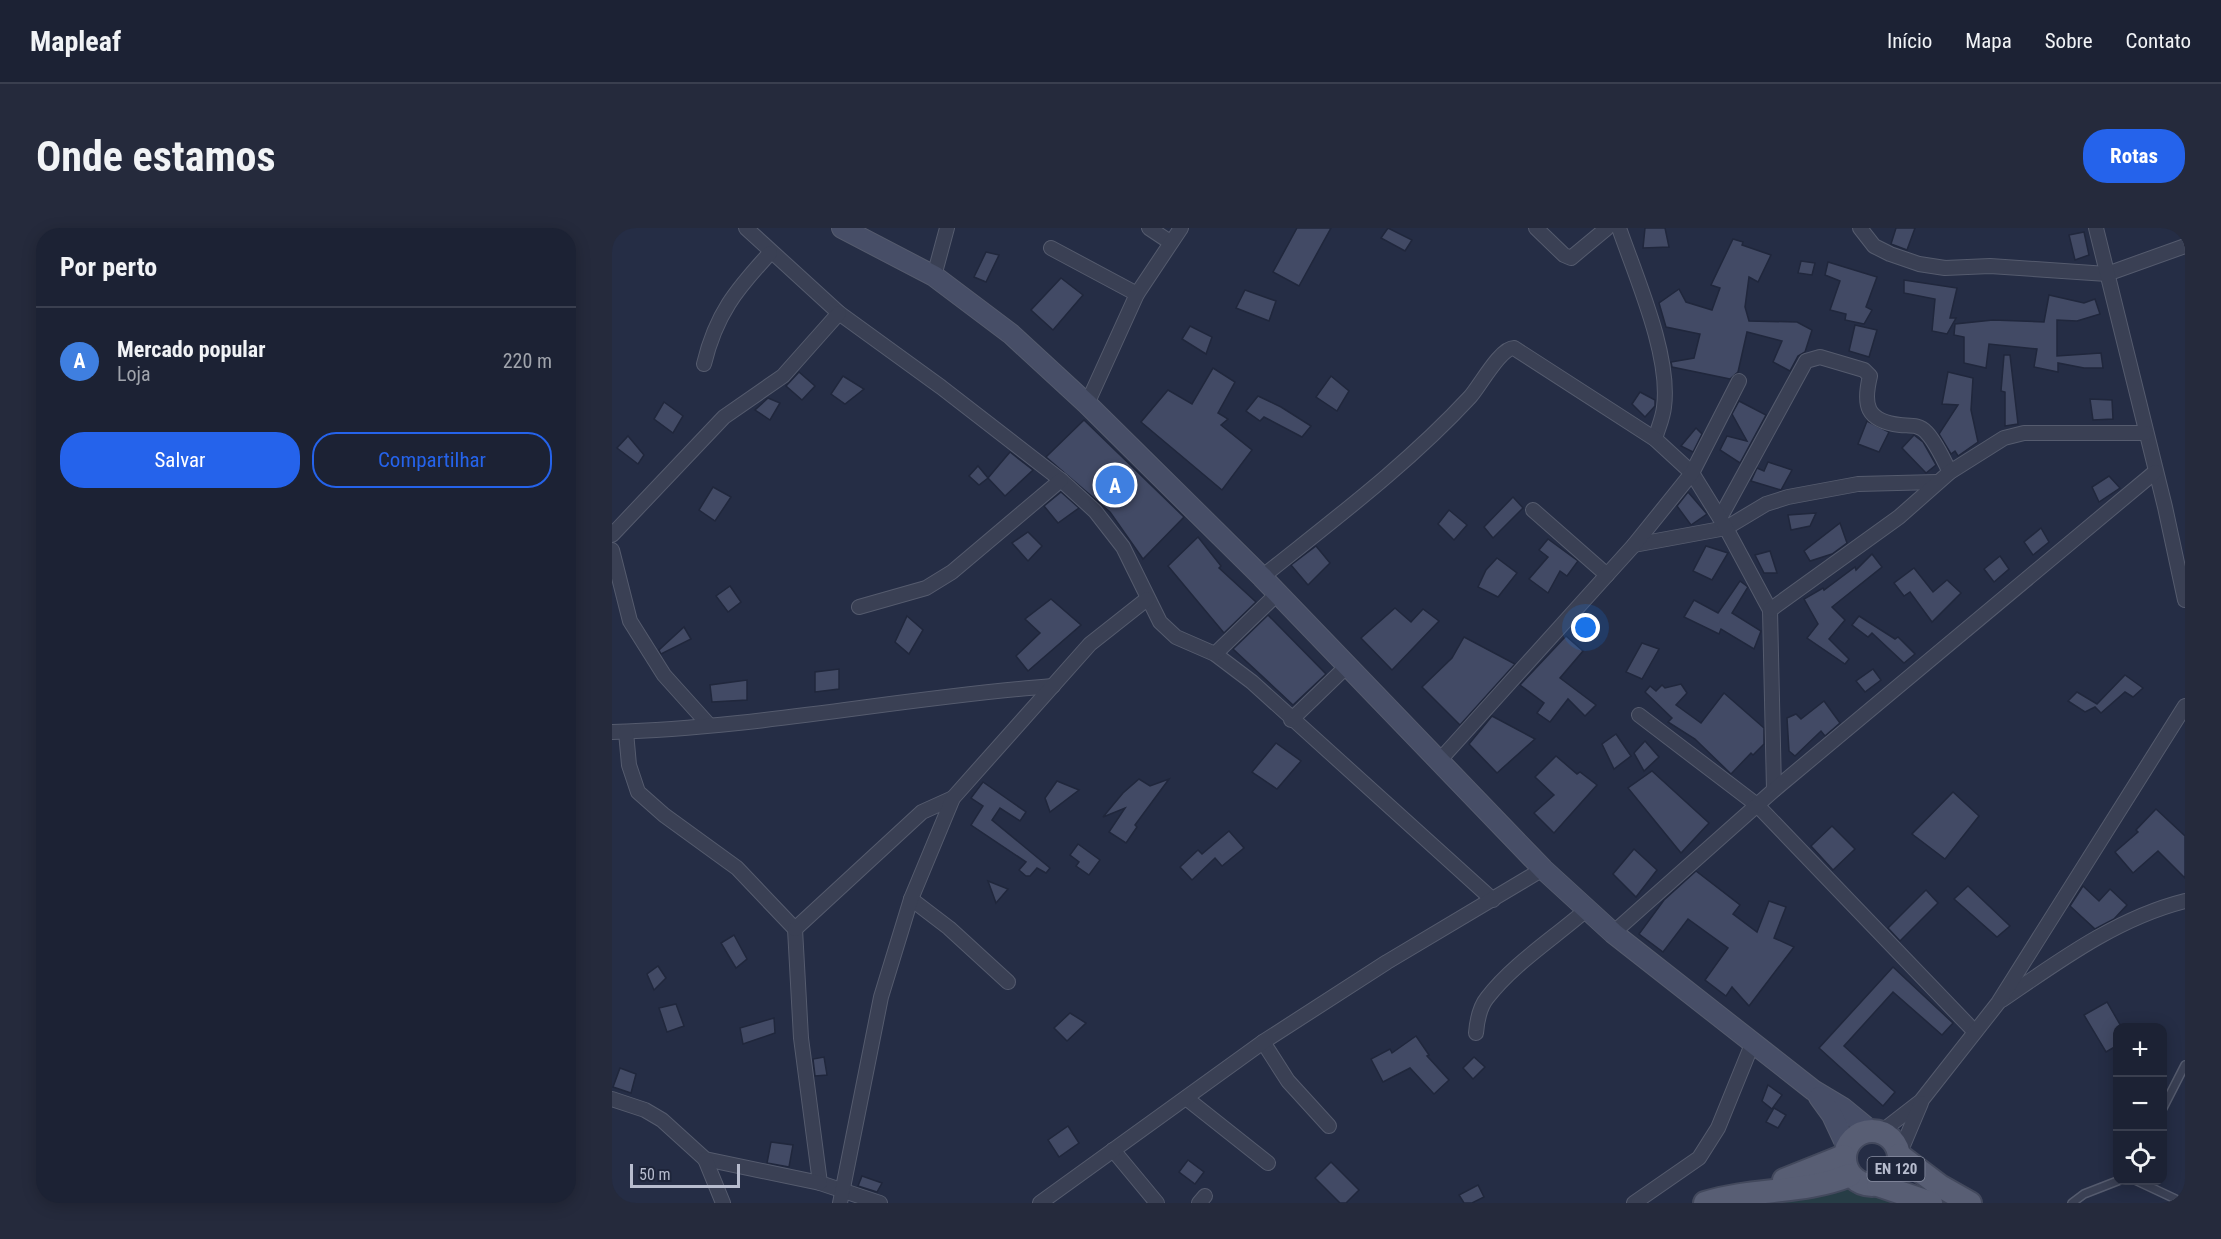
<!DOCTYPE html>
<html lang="pt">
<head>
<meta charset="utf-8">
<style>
	:root { --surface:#1c2234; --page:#252a3c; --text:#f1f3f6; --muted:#a0a4ac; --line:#3a3f4f; --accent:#2563eb }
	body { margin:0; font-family:"Roboto Condensed",sans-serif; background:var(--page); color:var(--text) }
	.controls { position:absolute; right:18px; bottom:18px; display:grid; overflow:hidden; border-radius:12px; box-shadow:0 3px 15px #0003 }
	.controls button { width:54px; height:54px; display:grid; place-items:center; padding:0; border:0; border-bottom:2px solid var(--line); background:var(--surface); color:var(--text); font:30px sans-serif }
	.scale { position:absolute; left:18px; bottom:15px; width:110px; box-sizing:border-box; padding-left:6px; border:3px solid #b7bcce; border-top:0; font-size:16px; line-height:21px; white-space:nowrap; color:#b7bcce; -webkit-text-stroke:4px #1e253a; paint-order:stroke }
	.you { position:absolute; left:974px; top:400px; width:21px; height:21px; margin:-15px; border:4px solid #fff; border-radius:50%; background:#1a73e8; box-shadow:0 0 0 9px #1a73e833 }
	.badge { display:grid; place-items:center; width:39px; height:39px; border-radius:50%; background:var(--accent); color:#fff; font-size:20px; font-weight:700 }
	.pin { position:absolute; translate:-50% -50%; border:3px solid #fff; box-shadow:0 2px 6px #0006 }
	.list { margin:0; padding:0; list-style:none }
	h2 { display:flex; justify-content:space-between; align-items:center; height:78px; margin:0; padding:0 24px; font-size:26px }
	h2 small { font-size:20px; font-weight:400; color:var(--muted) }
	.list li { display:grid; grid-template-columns:39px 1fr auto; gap:18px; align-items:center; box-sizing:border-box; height:108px; padding:0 24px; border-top:2px solid var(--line) }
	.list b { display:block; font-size:22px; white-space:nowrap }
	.list p { margin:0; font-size:20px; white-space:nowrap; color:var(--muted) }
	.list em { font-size:20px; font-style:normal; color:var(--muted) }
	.actions { display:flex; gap:12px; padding:18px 24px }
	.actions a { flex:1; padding:14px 0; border:2px solid var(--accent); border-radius:24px; text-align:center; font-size:21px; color:var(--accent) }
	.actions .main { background:var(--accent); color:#fff }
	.icon { flex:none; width:33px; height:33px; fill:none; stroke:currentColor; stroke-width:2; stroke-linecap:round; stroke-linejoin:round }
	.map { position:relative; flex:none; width:1573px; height:975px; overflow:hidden; border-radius:24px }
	header { display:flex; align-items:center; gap:36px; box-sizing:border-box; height:84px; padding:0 30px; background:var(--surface); border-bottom:2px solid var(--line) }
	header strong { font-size:28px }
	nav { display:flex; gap:33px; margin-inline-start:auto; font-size:21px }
	.intro { display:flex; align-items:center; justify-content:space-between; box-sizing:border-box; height:144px; padding:0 36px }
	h1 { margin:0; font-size:42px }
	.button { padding:15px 27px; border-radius:24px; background:var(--accent); color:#fff; font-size:21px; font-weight:700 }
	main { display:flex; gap:36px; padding:0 36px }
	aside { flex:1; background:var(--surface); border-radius:24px; box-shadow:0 3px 15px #0003 }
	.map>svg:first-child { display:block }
</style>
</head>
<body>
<header>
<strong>Mapleaf</strong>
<nav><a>Início</a><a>Mapa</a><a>Sobre</a><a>Contato</a></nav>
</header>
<div class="intro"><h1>Onde estamos</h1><a class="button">Rotas</a></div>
<main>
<aside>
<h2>Por perto<small></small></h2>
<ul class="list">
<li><span class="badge" style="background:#3f7fe0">A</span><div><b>Mercado popular</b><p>Loja</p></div><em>220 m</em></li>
</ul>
<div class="actions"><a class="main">Salvar</a><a>Compartilhar</a></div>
</aside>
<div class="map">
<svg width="1573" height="975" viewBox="0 0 1573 975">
	<rect width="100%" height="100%" fill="#252d45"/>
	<polygon fill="#273d46" points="1246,954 1319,975 1119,975"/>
	<g fill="#424a65" stroke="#20273c" stroke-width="1.5">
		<polygon points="685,0 719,0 687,58 661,44"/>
		<polygon points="776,0 800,12 793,23 769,10"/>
		<polygon points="1033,0 1053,0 1057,19 1031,20"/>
		<polygon points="1284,0 1303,0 1295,22 1279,16"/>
		<polygon points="1472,4 1477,27 1463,32 1457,7"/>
		<polygon points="1121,11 1131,14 1130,17 1159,27 1146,54 1137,49 1133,79 1137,93 1185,94 1200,102 1193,124 1186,128 1178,143 1161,134 1170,113 1135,104 1126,144 1118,151 1060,139 1059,134 1082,130 1088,106 1054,99 1047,75 1067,61 1074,74 1100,82 1108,60 1099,57"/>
		<polygon points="374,24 387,27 374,54 362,49"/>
		<polygon points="1189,33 1203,35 1200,47 1186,45"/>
		<polygon points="1216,34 1265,49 1254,79 1260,82 1252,96 1233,92 1234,86 1218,82 1228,53 1213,47"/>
		<polygon points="449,50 471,67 441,102 419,82"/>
		<polygon points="1292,52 1345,60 1338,90 1344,90 1335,106 1320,103 1323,71 1292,65"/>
		<polygon points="633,62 664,73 657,93 624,80"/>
		<polygon points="1437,67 1472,75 1483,71 1488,86 1465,93 1445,92 1445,128 1489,125 1491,140 1472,140 1446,135 1446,144 1422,139 1425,121 1377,116 1374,140 1352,135 1352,109 1342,107 1343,96 1381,92 1432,94"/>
		<polygon points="1243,97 1265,102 1257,129 1237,123"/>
		<polygon points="578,98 600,109 594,126 570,111"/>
		<polygon points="1392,127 1398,127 1406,196 1393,198 1393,164 1389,163"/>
		<polygon points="601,140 623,154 606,185 616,191 609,197 640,222 610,262 529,194 556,162 580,176"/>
		<polygon points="187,144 203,158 190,172 174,158"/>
		<polygon points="1336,144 1361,150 1359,182 1366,214 1346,228 1343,223 1339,226 1327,206 1346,177 1330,176"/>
		<polygon points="231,148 252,161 233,176 219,166"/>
		<polygon points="719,148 737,163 725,183 704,169"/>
		<polygon points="1028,164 1043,172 1043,178 1033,189 1020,176"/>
		<polygon points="646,168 669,179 699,198 690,209 652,189 648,193 634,183"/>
		<polygon points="156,170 168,175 158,192 143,182"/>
		<polygon points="1478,171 1500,172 1501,191 1481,192"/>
		<polygon points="1127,173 1154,187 1128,235 1108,222 1115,208 1135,213 1120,186"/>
		<polygon points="52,174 71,188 61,205 42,191"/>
		<polygon points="472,192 572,289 531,331 498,284 434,229"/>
		<polygon points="1255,193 1277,204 1267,224 1246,216"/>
		<polygon points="1084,200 1090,206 1081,224 1069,218"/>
		<polygon points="1302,207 1311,214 1324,237 1314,245 1290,220"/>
		<polygon points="16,208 32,227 26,236 5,220"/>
		<polygon points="398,224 421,242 393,268 376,250"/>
		<polygon points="1156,234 1180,242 1169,262 1139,253 1145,240 1152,243"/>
		<polygon points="366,238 376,250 367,257 357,248"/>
		<polygon points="1497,248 1508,260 1487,274 1480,259"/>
		<polygon points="101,259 119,269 103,293 87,282"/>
		<polygon points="449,264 467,280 446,295 432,278"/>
		<polygon points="1076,264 1095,286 1079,297 1065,278"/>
		<polygon points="901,269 911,280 881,310 872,299"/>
		<polygon points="837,282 855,297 842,312 826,296"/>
		<polygon points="1204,285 1198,298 1179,302 1176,287"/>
		<polygon points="1228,295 1235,315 1220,326 1198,333 1192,323"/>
		<polygon points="1429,300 1437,314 1421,327 1412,314"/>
		<polygon points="416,304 430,318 416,333 400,315"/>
		<polygon points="586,309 609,338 607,340 644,374 612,405 556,338"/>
		<polygon points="936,311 966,333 955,348 948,343 936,365 917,351 936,329 927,322"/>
		<polygon points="704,318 718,335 696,357 679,337"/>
		<polygon points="1094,318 1116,325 1100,352 1081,343"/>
		<polygon points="1158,323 1165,345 1152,345 1143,327"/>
		<polygon points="1260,326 1270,339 1220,379 1233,392 1217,411 1237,431 1233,436 1195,410 1206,396 1192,371 1211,360 1212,362 1243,339 1244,342"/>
		<polygon points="1388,328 1397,341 1382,354 1372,341"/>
		<polygon points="885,330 905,345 886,369 866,359 874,342"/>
		<polygon points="1302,340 1321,364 1335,352 1349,365 1320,394 1298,364 1292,368 1282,355"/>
		<polygon points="1128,353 1136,359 1120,385 1149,403 1142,421 1109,401 1107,406 1072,389 1082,372 1106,385"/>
		<polygon points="118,358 129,374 116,384 104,368"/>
		<polygon points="439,371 469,397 416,443 404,428 428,405 413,391"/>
		<polygon points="783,380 799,394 811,381 827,393 780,442 749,410"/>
		<polygon points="656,387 714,446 681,477 621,421"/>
		<polygon points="295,388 311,402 297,426 283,414"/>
		<polygon points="1247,388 1283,411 1286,409 1303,426 1292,435 1260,405 1256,409 1240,397"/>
		<polygon points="72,399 79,411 49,426 47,422"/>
		<polygon points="954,408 971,423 948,450 984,477 973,488 956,471 938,494 925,485 932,475 908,457"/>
		<polygon points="852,409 903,436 848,497 810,459 840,430"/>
		<polygon points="1030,415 1047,421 1030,451 1014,444"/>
		<polygon points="227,441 227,461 203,464 203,444"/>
		<polygon points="1261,441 1269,452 1253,464 1244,453"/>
		<polygon points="1513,447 1531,460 1521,469 1513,464 1489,485 1483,479 1473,484 1456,473 1465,464 1485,476"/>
		<polygon points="135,452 135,472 100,474 98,457"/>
		<polygon points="1069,456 1075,465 1064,477 1089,495 1112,465 1152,500 1152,516 1141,527 1139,525 1119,546 1083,511 1056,494 1060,490 1033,464 1038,458 1044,463 1050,457 1053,460"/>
		<polygon points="1212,473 1228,495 1213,508 1209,503 1183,528 1177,523 1175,490 1184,486 1189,491"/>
		<polygon points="880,488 923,511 885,545 857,516"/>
		<polygon points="1004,506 1019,528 1002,541 990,516"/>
		<polygon points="1033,513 1047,529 1032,543 1022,525"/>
		<polygon points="664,515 689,533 665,561 640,544"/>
		<polygon points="944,528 965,546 968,544 985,557 942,605 922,585 942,567 923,549"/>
		<polygon points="1040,543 1097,595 1069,625 1016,560"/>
		<polygon points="527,551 538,558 557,551 523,597 525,599 514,615 497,604 513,580 491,589 511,565"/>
		<polygon points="445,553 467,562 438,584 433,570"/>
		<polygon points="371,554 414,584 408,593 388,580 380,592 438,640 434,645 425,640 418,648 414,648 407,642 414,634 359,597 371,578 359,570"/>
		<polygon points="1341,564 1367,588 1333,631 1300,606"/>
		<polygon points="1544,581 1573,608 1573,650 1546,623 1521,645 1503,624 1526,604 1524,602"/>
		<polygon points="1220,598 1243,621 1221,642 1199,618"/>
		<polygon points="617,603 632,620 610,638 603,630 580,652 568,639 586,622 590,626"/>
		<polygon points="466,616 488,632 477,647 464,638 467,634 458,627"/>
		<polygon points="1022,621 1045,642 1024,669 1001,646"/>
		<polygon points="1084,643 1128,677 1121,686 1145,704 1157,673 1174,679 1162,710 1182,719 1137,778 1120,759 1114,768 1093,752 1116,720 1076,691 1051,724 1027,706 1052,672"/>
		<polygon points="376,653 396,661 384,675"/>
		<polygon points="1356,658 1398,698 1385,709 1342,671"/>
		<polygon points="1471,658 1487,673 1498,661 1515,677 1502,691 1483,701 1458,678"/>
		<polygon points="1314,662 1326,675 1288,713 1276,700"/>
		<polygon points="122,707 135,731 124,740 109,715"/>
		<polygon points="46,738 54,750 42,762 35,746"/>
		<polygon points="1281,739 1341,795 1330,807 1281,764 1232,818 1283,864 1271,878 1207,820"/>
		<polygon points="1495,774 1510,800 1506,800 1506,817 1494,824 1472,787"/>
		<polygon points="64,776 72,798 55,804 47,780"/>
		<polygon points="458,785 474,795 455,813 442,800"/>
		<polygon points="162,790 163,805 131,816 128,800"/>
		<polygon points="804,808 817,827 815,828 837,852 822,866 798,840 771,854 759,831 778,821 780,825"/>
		<polygon points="212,829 215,847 203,848 201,831"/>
		<polygon points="862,829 873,839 861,851 851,840"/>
		<polygon points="8,840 24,846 19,865 1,859"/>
		<polygon points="1156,857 1170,867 1160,881 1150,873"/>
		<polygon points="1162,880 1174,887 1166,900 1154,894"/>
		<polygon points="456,898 467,915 447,929 436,912"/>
		<polygon points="159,914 181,917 177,939 155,935"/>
		<polygon points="576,932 592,944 583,956 567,944"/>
		<polygon points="719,934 747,962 734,975 728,975 703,950"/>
		<polygon points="250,948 270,955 265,964 246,958"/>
		<polygon points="866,957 872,969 860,975 852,975 847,967"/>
	</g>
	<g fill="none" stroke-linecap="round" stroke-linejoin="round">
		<g stroke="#555b6e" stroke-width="10">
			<g id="lane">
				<polyline points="1550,882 1573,837"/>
				<polyline points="1523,952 1572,975"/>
				<polyline points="1460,975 1472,966 1508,952"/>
			</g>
		</g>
		<g stroke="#555b6e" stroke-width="16">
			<g id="street">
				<polyline points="134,0 227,85 329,159 449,252 483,283 511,319 548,394 564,409 603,426 640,454 881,672"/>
				<polyline points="537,0 558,14"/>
				<polyline points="924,0 952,27 959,30 995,0"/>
				<path d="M1007,0C1024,49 1059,128 1052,179C1051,190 1046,200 1043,211"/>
				<polyline points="1248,0 1262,18 1278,26 1307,36 1333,40 1378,38 1495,46 1573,18"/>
				<polyline points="1484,0 1553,279 1573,372"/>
				<polyline points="439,20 525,66"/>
				<polyline points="322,48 335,0"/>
				<path d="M92,136C104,86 124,62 158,25"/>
				<polyline points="475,176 525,66 569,0"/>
				<polyline points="921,282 995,347"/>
				<path d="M1108,290L1194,133L1208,129L1252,142L1258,148C1251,177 1254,193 1288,197C1297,198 1307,196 1314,204C1324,214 1331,231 1338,244"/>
				<polyline points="0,307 112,189 171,148 227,85"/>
				<polyline points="1022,317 1114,300 1154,276 1176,269 1246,256 1325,254"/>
				<polyline points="0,322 18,393 52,447 97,497"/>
				<path d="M650,349C721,292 795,237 858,169C868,158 888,120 902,120L1043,211L1080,245L1114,300L1158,382L1162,562"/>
				<polyline points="247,379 314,360 340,344 449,252"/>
				<polyline points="1158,382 1287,289 1338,244 1392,210 1412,205 1534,205"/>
				<polyline points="603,426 665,366"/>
				<polyline points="1027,487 1145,577 1363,804"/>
				<polyline points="679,492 735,438"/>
				<path d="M0,504C147,500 293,469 441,458"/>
				<polyline points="14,504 17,537 26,564 52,587 125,640 183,701 189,810 208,955 268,975"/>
				<polyline points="827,533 1022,317 1080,245 1127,153"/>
				<polyline points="299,671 337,700 396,754"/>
				<polyline points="183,701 310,584 341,570"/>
				<polyline points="1001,705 1162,562 1543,244"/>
				<path d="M1390,772C1447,733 1505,690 1573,673"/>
				<path d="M864,805C865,793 867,780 875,770C901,736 942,710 974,682"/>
				<polyline points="651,814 676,853 717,898"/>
				<polyline points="574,870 656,935"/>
				<polyline points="0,871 33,882 50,892 93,931 208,955"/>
				<polyline points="1269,904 1309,873 1386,775 1573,478"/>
				<polyline points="501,922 545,975"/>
				<polyline points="1287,927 1309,875"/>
				<polyline points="93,931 111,975"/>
				<polyline points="228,975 269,769 299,671 341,570 478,416 535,371"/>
				<polyline points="428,975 651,814 775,734 931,641"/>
				<polyline points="587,975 593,968"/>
				<polyline points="1022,975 1087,930 1106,900 1141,814"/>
			</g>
		</g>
		<g stroke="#555b6e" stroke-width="22">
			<g id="secondary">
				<polyline points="230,0 322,48 399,106 475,176 650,349 931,641 1001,705 1201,862 1231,880 1259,903"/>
				<polyline points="1207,869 1220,887 1235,919"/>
			</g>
		</g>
		<g stroke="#43495d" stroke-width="26">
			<g id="primary">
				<circle cx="1260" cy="930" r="27"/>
				<polyline points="1287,927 1328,958 1358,975"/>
				<polyline points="1172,952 1232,928"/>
				<polyline points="1266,957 1319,975"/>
				<path d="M1093,975C1140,960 1192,966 1238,947"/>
			</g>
		</g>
		<use href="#lane" stroke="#3a4054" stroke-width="7"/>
		<use href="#street" stroke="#3a4054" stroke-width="14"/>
		<use href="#secondary" stroke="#474e67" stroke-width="20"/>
		<use href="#primary" stroke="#585e74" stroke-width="22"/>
	</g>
	<g text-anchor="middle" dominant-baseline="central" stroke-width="4.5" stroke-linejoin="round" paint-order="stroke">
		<rect fill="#1e253a" stroke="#898fa2" stroke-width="1.5" x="1255.5" y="929" width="57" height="24" rx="4.5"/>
		<g font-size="15" font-weight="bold" fill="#b7bcce">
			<text x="1284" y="941">EN 120</text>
		</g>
	</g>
</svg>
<div class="controls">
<button>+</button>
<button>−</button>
<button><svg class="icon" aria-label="locate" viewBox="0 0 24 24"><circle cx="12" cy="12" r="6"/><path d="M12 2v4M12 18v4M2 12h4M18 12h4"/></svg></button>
</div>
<div class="scale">50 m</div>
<div class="you"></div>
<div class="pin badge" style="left:503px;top:257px;background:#3f7fe0">A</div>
</div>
</main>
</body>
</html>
